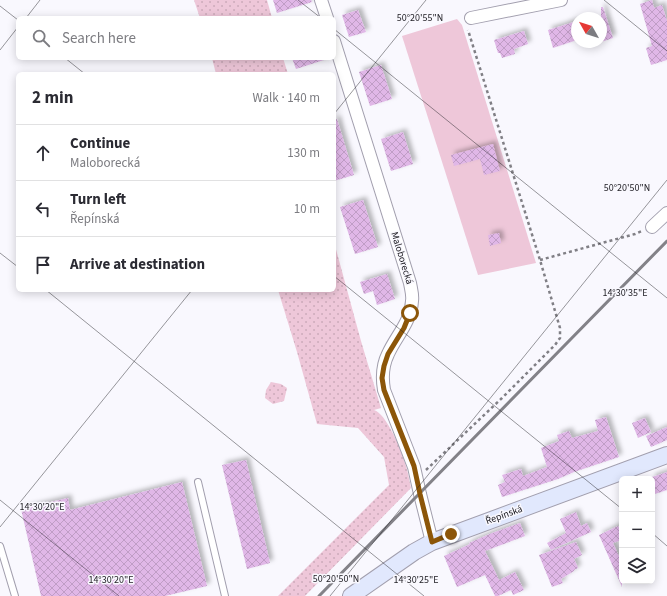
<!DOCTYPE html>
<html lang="en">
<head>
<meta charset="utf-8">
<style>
	:root { --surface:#fff; --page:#f2f2f3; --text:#2b2b33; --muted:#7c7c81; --line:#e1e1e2 }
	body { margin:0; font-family:"Source Sans 3",sans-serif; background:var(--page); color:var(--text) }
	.controls { position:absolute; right:12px; bottom:12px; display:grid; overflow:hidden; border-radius:6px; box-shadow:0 2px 10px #0003 }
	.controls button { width:36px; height:36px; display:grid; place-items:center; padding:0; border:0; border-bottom:1px solid var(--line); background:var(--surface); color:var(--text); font:20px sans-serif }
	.compass { position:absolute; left:571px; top:12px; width:36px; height:36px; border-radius:50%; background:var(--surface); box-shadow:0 2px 10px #0003; rotate:309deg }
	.stop { position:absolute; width:12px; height:12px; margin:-9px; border:3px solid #8c5608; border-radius:50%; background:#fff }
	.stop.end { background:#8c5608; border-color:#fff; box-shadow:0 1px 4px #0008 }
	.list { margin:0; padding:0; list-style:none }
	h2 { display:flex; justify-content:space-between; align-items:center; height:52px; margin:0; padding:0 16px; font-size:17px }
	h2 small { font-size:13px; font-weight:400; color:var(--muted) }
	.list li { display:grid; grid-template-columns:26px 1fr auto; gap:12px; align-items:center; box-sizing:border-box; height:56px; padding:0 16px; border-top:1px solid var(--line) }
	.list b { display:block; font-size:15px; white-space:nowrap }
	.list p { margin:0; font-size:13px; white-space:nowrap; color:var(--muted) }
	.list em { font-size:13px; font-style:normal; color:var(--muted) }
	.icon { flex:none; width:22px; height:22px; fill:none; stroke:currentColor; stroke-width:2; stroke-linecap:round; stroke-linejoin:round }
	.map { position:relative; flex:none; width:667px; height:596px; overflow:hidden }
	.search { position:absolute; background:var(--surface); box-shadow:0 2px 10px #0003; left:16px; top:16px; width:320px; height:44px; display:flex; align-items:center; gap:10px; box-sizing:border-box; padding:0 14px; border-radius:6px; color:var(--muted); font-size:15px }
	.panel { position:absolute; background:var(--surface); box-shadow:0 2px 10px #0003; left:16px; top:72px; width:320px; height:220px; border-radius:6px }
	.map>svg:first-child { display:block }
</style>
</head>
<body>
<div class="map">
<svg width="667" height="596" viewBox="0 0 667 596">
	<defs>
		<pattern id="grass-dots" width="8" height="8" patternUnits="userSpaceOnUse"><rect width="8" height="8" fill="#eec7d9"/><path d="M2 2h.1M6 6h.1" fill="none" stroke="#ccaaba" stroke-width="1.8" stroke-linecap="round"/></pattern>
		<pattern id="building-cross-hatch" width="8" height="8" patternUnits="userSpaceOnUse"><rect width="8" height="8" fill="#e0b7e7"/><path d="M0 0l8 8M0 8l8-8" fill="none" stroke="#c09dc6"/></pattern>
		<filter id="shadow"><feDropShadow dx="3.5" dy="-3.5" stdDeviation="2" flood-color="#0004"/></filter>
	</defs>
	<rect width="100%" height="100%" fill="#f9f8fe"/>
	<g fill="url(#grass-dots)">
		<polygon points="194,0 267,0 272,18 200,18"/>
		<polygon points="212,58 283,58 288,74 216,74"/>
		<path d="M334,242L361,341L381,408L374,410C386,413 402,451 405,463C408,471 409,480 411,488L305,596H278L389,485L384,457L358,428L317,424L297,352L278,290H334Z"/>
		<polygon points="271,382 281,384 287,388 284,401 273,404 265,398 266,390"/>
	</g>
	<polygon fill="#eec7d9" points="457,19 462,25 536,263 478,275 402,36"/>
	<g fill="url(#building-cross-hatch)" filter="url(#shadow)">
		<polygon points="273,0 311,0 312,2 277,13"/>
		<polygon points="652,0 654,8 662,5 667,21 667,60 651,65 646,48 652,46 640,4"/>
		<polygon points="601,7 603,7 613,38 601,42"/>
		<polygon points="358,10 366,32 349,37 342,15"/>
		<polygon points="577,21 577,40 553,48 548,30"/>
		<polygon points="524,31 528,44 514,49 515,54 502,58 500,53 498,53 494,40"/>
		<polygon points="292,58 324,58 324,60 296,69"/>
		<polygon points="381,65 392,99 370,106 359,72"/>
		<polygon points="337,119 354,175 334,181 334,120"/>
		<polygon points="403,132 413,164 391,171 381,139"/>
		<polygon points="493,144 500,171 484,175 480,159 454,166 451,155"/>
		<polygon points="363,200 378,247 355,254 340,207"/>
		<polygon points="499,233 501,243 490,246 488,235"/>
		<polygon points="387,274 395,299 377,305 373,291 364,294 360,282"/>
		<polygon points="606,417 619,457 574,472 558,479 502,497 498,485 505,482 502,475 521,469 523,476 547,467 541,448 559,441 557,435 569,431 572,438 598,431 595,420"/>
		<polygon points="645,418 651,432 638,438 632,423"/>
		<polygon points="667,427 667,440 651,447 646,436"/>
		<polygon points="246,460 270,563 247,569 222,465"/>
		<polygon points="667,472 667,490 652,495 652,477"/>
		<polygon points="182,482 207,586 165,596 41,596 21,509 68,498 70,510"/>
		<polygon points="576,512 581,526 587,523 591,532 551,550 547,543 566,533 560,519"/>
		<polygon points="520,523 525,536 485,551 499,580 515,572 524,590 513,595 511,590 498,596 495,596 485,575 457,587 444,556 470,544 469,543 492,533"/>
		<polygon points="618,526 622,535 622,540 613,543 622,563 622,587 599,535"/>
		<polygon points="576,542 582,555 574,559 578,568 574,570 574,571 561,579 563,583 552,587 539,555"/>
	</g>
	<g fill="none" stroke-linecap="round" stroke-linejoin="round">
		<g stroke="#a29fae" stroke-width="8">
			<g id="lane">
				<polyline points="198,482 225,596"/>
				<polyline points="0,546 15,596"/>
			</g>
		</g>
		<g stroke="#a29fae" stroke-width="14">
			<g id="street">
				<polyline points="321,0 327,18"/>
				<polyline points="471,18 561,0"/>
				<path d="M334,41L410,283C411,289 413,295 412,301C411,322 396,336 388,354C382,366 382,378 384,390L414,467L420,494L432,542"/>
				<polyline points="652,227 667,213"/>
			</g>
		</g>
		<g stroke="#a29fae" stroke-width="18">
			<polyline id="secondary" points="351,596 414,552 432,542 667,455"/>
		</g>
		<g stroke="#807f85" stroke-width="2.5" stroke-dasharray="3 3" stroke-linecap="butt">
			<polyline points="540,260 635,234 642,231"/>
			<polyline points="426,470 502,398 555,345 560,338 560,328 540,260 468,30"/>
		</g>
		<use href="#lane" stroke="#fff" stroke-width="6"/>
		<use href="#street" stroke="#fff" stroke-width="12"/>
		<use href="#secondary" stroke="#e1e8fd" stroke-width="16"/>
		<polyline stroke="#838288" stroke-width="3" points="319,596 667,241"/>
	</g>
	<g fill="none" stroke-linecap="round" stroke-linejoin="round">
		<polyline stroke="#8c5608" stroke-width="5" points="410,313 404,328 388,354 384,366 382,378 384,390 414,466 420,494 432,542 451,534"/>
	</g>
	<path fill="none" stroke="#1d1c22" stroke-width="1" stroke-opacity="0.45" d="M298,0L321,18M604,0L667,51M0,6L18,20M26,18L40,0M334,29L667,298M0,50L18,27M65,58L85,74M334,114L426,0M0,253L18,267M334,276L622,509M46,290L424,596M0,500L119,596M0,527L192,290M652,533L667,546M330,596L667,180"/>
	<g text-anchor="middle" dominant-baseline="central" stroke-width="3" stroke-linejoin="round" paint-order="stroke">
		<g font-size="10" fill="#1d1c22" stroke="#f9f8fe">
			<text transform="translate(402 258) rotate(73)">Maloborecká</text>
			<text transform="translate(504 515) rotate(-20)">Řepínská</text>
		</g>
	</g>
	<g font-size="10" text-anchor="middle" fill="#1d1c22" stroke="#f9f8fe" stroke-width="3" stroke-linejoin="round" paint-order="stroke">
		<text x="420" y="21">50°20'55"N</text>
		<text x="627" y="191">50°20'50"N</text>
		<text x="625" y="296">14°30'35"E</text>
		<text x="42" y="510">14°30'20"E</text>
		<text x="336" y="582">50°20'50"N</text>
		<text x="111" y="583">14°30'20"E</text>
		<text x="416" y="583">14°30'25"E</text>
	</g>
</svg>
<div class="controls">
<button>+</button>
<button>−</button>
<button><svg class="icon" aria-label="layers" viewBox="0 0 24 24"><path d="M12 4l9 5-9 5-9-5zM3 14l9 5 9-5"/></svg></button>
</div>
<svg class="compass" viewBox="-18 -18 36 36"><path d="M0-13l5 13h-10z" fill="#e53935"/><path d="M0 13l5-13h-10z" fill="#7c7c81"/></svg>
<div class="stop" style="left:410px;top:313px"></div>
<div class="stop end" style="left:451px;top:534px"></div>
<div class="search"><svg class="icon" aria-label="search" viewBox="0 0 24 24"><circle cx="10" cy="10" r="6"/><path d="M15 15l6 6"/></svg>Search here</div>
<section class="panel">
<h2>2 min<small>Walk · 140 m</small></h2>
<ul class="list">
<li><svg class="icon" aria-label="ahead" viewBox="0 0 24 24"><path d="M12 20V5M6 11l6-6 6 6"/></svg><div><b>Continue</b><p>Maloborecká</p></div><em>130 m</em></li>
<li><svg class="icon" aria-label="left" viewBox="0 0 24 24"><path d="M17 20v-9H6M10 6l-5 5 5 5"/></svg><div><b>Turn left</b><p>Řepínská</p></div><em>10 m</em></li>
<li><svg class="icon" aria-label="arrive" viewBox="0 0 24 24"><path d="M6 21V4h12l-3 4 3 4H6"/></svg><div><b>Arrive at destination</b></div></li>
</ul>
</section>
</div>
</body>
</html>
